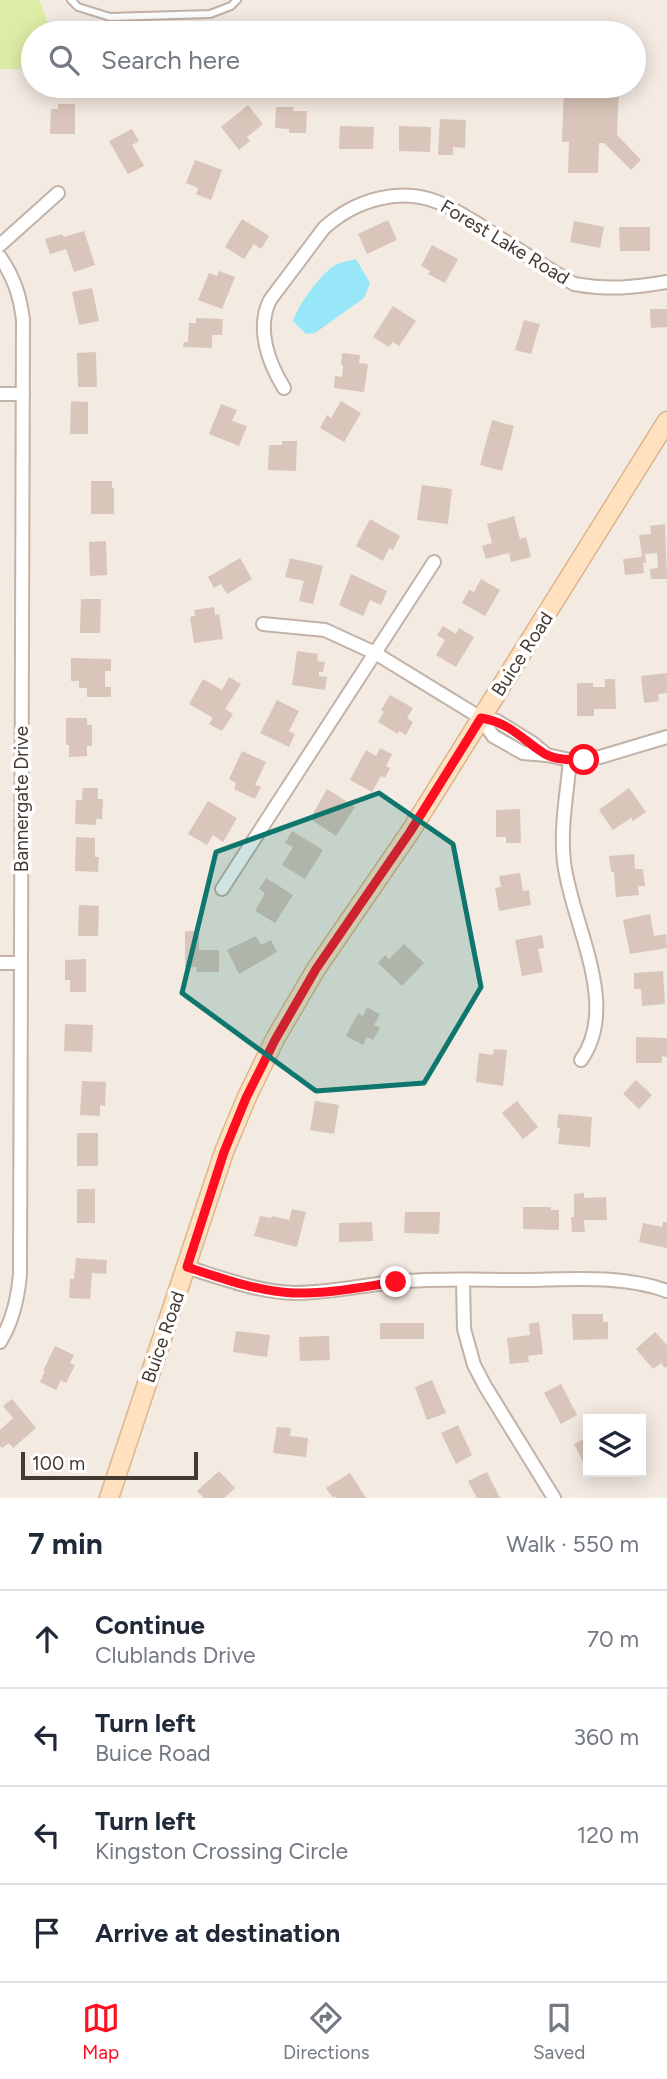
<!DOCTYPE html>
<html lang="en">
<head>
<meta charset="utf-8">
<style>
	:root { --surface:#fff; --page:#f6f6f7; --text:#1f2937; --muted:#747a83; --line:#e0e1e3; --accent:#ff0d21 }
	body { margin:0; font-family:Figtree,sans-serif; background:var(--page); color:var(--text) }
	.controls { position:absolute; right:21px; bottom:21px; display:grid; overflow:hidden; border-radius:0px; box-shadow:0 4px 18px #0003 }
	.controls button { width:63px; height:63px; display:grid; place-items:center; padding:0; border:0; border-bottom:2px solid var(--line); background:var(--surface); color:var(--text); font:35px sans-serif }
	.scale { position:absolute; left:21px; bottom:18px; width:177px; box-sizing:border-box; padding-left:7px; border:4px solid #453932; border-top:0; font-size:19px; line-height:24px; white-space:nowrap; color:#453932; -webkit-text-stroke:5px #fff; paint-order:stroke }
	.stop { position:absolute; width:21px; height:21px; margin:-16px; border:5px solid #ff0d21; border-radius:50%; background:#fff }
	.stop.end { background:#ff0d21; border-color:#fff; box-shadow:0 2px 7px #0008 }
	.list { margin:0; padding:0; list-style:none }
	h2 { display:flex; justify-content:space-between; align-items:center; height:91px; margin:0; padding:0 28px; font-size:30px }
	h2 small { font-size:23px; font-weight:400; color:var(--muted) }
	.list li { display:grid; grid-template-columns:46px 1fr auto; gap:21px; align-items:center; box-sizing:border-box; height:98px; padding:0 28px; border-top:2px solid var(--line) }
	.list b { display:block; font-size:26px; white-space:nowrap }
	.list p { margin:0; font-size:23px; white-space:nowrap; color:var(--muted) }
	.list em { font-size:23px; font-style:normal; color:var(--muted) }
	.icon { flex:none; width:38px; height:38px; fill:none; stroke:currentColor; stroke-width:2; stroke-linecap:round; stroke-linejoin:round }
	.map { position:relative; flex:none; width:667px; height:1498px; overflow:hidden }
	.search { position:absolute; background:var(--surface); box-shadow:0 4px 18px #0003; left:21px; right:21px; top:21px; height:77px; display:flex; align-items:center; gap:18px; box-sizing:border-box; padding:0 24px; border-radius:38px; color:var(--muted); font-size:26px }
	.sheet { height:483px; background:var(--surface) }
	nav { display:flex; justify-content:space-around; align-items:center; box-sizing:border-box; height:98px; border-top:2px solid var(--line); background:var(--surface); font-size:19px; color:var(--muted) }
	nav a { display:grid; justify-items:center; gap:4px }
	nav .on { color:var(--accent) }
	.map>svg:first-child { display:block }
</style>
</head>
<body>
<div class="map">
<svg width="667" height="1498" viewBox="0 0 667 1498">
	<rect width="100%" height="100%" fill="#f3eae2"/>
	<polygon fill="#ddeda6" points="0,0 39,0 52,33 33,33 33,69 0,69"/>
	<path fill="#97e7f8" d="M356,259L370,283L364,298L315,333L306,334L293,321C299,304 319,276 334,266C340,262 349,261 356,259Z"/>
	<g fill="#d9c5b9">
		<polygon points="564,86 619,87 617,135 641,160 631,170 604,143 599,143 598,173 568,173 569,142 562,142"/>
		<polygon points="58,104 75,104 75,134 50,134 51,109 58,109"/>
		<polygon points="248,105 263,124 247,137 250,141 239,150 221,127"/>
		<polygon points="276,107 294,107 293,111 307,111 306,133 289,133 289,129 275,128"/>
		<polygon points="440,119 466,120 465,148 453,147 453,155 438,155"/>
		<polygon points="340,126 374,127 373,149 339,149"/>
		<polygon points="399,126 431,127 430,152 399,151"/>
		<polygon points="132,129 139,141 132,145 144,166 128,174 109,141"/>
		<polygon points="195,160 222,170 211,200 196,194 198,188 186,183"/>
		<polygon points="242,219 269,236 261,249 254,244 244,259 225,247"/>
		<polygon points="388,220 397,240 367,254 358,234"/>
		<polygon points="574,221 604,227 600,248 570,242"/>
		<polygon points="619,227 650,227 650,251 620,251"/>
		<polygon points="84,231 95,265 74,272 66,249 50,254 45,239 62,234 64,237"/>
		<polygon points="432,245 458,259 445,283 428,274 430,271 421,266"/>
		<polygon points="219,271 235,277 222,309 198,300 209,273 217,276"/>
		<polygon points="92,288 99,321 79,325 72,292"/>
		<polygon points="393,306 416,321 399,346 393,342 389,347 373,337"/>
		<polygon points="650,309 667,309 667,327 651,328"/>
		<polygon points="196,318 223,319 222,335 212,335 212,348 183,347 184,342 188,342 189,323 196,323"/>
		<polygon points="524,320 540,324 531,354 515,350"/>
		<polygon points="96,352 97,387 78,387 77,353"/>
		<polygon points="342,353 360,355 359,363 368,364 364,392 334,388 335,376 342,377 343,365 341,365"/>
		<polygon points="71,401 88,402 88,434 70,434"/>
		<polygon points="341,401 361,413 344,442 320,428 327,415 331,418"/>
		<polygon points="221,404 237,410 232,421 247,426 239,446 209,434"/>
		<polygon points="492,420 514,426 502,471 480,465"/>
		<polygon points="282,441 297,441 296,471 268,470 269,445 282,445"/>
		<polygon points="91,481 112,481 112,488 114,488 114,514 91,514"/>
		<polygon points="422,485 452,489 448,524 417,520"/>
		<polygon points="514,516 520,539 526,537 531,557 511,562 509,553 486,559 482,546 492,543 487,524"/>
		<polygon points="370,519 400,536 393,550 389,548 383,561 356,546"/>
		<polygon points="665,524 667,579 651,579 650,569 658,568 657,553 645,554 646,563 643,563 644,573 625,575 623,559 642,557 639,535 651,534 650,526"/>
		<polygon points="106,541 107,575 90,576 89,542"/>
		<polygon points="240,558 252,579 227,594 221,584 214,588 208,577"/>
		<polygon points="290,558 323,566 313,604 299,601 304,581 285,577"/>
		<polygon points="351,574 387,591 381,605 370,600 363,616 339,605"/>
		<polygon points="481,579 500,590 485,616 462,603 469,590 474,592"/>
		<polygon points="81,599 101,599 100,633 80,633"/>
		<polygon points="214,607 215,615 219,614 223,639 194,643 190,617 195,616 194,610"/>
		<polygon points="443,626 456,634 459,628 474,637 456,667 436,655 445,640 437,635"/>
		<polygon points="297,651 318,654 317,661 325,662 323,672 319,672 319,676 327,677 325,690 292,685"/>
		<polygon points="71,658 111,659 111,671 105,671 105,687 111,687 111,697 87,697 87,688 79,688 79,681 71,681"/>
		<polygon points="667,673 667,693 658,694 659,701 644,703 641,676"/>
		<polygon points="229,677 241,684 225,709 233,714 222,731 209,724 213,718 189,704 203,679 222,690"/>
		<polygon points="605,679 615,679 616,709 594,709 594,716 577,716 577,683 593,683 593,687 605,687"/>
		<polygon points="390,695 413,708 407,718 413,722 406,735 399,731 398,734 378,722 384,712 381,710"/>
		<polygon points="277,700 299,711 289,731 295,734 289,747 260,733"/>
		<polygon points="66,718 87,718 87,725 92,725 92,746 87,746 87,756 69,757 69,745 66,745"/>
		<polygon points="380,748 392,754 386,766 390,768 385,778 381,776 372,792 350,780 366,750 376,756"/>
		<polygon points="242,751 266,762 255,785 261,787 255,799 234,789 236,783 229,779"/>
		<polygon points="83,788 98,788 98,799 103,799 102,819 96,819 96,825 75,824 76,800 82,800"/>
		<polygon points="629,788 646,812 633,821 631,818 613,830 599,810"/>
		<polygon points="327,789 355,807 336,836 310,819"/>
		<polygon points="208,801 237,818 223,842 213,835 207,845 188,834"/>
		<polygon points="520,809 521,843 506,843 506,837 496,837 496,810"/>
		<polygon points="292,831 323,850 305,879 282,865 293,847 285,843"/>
		<polygon points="76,837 95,838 95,857 99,857 98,872 75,871"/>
		<polygon points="634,854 635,869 643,869 645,886 638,886 639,895 616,897 614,872 611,872 609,856"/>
		<polygon points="520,873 523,891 529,890 531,905 499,911 495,888 501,887 499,876"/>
		<polygon points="266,878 293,895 275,923 255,911 265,893 259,889"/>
		<polygon points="79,905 99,906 98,936 78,936"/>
		<polygon points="650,914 654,936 666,934 667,948 630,954 623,920"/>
		<polygon points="185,931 199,931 199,950 219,950 219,972 197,972 196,967 185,967"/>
		<polygon points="542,935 544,948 538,949 543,972 522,976 515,940"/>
		<polygon points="256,936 261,945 271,940 277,952 239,974 227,950"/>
		<polygon points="404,944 424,963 402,986 378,963 385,955 389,959"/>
		<polygon points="86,959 86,992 70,992 70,980 65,980 65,960"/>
		<polygon points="663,971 665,1004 642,1006 641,989 634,989 634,973"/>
		<polygon points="367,1007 380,1014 374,1025 380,1028 373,1040 367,1037 363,1045 346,1036 358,1013 363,1016"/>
		<polygon points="65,1024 93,1025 92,1052 64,1051"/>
		<polygon points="636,1037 667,1038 667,1057 662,1056 662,1063 636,1063"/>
		<polygon points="494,1049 507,1050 503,1086 476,1082 479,1053 493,1055"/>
		<polygon points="636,1080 652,1095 639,1109 623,1094"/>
		<polygon points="82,1081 106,1082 105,1106 100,1105 100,1116 80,1115"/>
		<polygon points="315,1101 339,1105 334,1134 310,1130"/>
		<polygon points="517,1101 538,1127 523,1139 502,1113"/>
		<polygon points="558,1114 592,1117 590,1147 558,1144 560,1128 557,1128"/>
		<rect x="77" y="1133" width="21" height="33"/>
		<rect x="77" y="1189" width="18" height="34"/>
		<polygon points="584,1193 584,1198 606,1197 607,1220 584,1220 585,1232 572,1232 571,1217 574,1217 574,1194"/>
		<polygon points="523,1207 551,1207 551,1210 559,1210 559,1230 523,1229"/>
		<polygon points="292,1209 306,1212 297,1247 254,1236 260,1216 271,1218 272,1216 289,1220"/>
		<polygon points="405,1212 440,1212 439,1234 404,1233"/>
		<polygon points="372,1222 373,1241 339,1242 339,1223"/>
		<polygon points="663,1222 667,1222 667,1248 639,1242 643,1223 662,1227"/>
		<polygon points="76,1258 107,1260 106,1274 92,1273 90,1299 69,1298 70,1279 74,1279"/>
		<polygon points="572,1314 603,1314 603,1322 608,1322 608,1339 573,1340"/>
		<polygon points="539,1322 543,1354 528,1356 529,1362 510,1364 507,1338 530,1335 529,1324"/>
		<rect x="380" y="1323" width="44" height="16"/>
		<polygon points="236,1331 270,1335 267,1357 233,1352"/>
		<polygon points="655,1332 667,1345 667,1366 665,1368 661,1363 653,1369 636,1349"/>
		<polygon points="329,1336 330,1360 300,1361 299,1337"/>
		<polygon points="55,1346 74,1355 70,1363 75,1365 66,1383 61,1380 56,1390 40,1382 45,1371 43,1371"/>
		<polygon points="432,1380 446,1413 427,1420 415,1387"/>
		<polygon points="561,1384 577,1415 561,1424 544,1393"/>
		<polygon points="12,1399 36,1428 13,1448 9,1443 2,1448 0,1446 0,1430 13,1418 3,1406"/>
		<polygon points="458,1425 472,1455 456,1464 441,1433"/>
		<polygon points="277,1427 291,1428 290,1436 308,1438 306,1457 273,1453"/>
		<polygon points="588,1437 588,1472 574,1444"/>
		<polygon points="219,1471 235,1488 224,1498 204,1498 197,1491"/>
		<polygon points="487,1472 500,1498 477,1498 468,1481"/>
		<polygon points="350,1473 366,1498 336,1498 335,1496 333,1498 326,1488"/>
	</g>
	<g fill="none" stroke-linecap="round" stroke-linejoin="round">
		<g stroke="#c2b2a7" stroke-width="10">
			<polyline id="lane" points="71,0 78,7 110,17 210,14 231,6 237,0"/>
		</g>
		<g stroke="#c2b2a7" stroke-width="16">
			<g id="street">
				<polyline points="0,245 58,193"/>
				<path d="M0,257C14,277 20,296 23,320L20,1274C18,1298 13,1321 0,1342"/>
				<path d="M284,388C268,362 256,328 270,300L324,228C355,200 400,186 440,203C461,212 481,226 500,238C525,254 549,269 574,284C609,290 633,288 667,282"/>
				<polyline points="0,394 23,394"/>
				<polyline points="263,624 325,630 375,653 481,718 497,721 531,742 547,755 570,760 600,757 667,737"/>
				<polyline points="481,718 493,736 523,753 547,755"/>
				<path d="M570,760C567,793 560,829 564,862C571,923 621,1004 581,1060"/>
				<polyline points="222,889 434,562"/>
				<polyline points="0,963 21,963"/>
				<path d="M186,1267C222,1278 258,1292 295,1293C330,1293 362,1285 396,1282C436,1278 478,1280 519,1280C568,1280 620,1274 667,1291"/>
				<polyline points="463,1280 464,1329 474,1365 485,1386 554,1498"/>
			</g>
		</g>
		<g stroke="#dbb58e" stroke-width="21">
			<polyline id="secondary" points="109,1498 224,1152 246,1099 275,1039 316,969 410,832 667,421"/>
		</g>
		<use href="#lane" stroke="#fff" stroke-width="6"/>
		<use href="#street" stroke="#fff" stroke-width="12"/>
		<use href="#secondary" stroke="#ffe1c0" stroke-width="18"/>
	</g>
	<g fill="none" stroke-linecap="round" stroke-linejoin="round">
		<path stroke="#ff0d21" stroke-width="9" d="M396,1282C362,1287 328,1294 293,1293C256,1291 221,1278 187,1267L224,1152L246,1098L275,1040L316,969L410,832L481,718C511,723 521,739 545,754C556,760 572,760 584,760"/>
	</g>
	<path fill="#0f766e" fill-opacity="0.2" stroke="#0f766e" stroke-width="5" stroke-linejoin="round" d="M379,793L453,844L481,987L424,1083L316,1091L182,993L216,852Z"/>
	<g text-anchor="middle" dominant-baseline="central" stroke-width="7" stroke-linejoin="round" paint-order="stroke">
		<g font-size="19" fill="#453932" stroke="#fff">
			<text transform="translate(505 242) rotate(31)">Forest Lake Road</text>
			<text transform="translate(522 654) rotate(-57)">Buice Road</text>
			<text transform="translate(21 799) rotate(-90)">Bannergate Drive</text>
			<text transform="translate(163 1337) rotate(-71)">Buice Road</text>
		</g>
	</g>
</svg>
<div class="controls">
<button><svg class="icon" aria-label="layers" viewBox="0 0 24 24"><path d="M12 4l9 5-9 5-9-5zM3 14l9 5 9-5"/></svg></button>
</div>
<div class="scale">100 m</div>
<div class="stop" style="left:584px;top:760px"></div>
<div class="stop end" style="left:396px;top:1282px"></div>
<div class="search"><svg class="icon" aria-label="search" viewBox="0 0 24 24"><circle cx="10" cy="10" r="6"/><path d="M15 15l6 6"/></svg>Search here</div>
</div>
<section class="sheet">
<h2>7 min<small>Walk · 550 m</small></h2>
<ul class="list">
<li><svg class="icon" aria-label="ahead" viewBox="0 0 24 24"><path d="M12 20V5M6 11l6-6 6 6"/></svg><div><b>Continue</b><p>Clublands Drive</p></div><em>70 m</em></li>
<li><svg class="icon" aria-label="left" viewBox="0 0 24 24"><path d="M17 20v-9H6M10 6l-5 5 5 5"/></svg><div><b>Turn left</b><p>Buice Road</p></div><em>360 m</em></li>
<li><svg class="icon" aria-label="left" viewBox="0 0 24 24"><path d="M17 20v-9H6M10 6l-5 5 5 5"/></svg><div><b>Turn left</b><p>Kingston Crossing Circle</p></div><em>120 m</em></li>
<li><svg class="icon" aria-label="arrive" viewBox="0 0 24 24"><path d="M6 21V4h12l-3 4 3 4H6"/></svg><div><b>Arrive at destination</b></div></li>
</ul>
</section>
<nav>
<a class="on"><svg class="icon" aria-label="map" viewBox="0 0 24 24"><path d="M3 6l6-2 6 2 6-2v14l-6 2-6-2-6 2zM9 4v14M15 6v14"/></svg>Map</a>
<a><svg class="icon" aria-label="directions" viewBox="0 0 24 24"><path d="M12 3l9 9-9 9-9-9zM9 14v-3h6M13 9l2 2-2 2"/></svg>Directions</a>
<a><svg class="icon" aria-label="saved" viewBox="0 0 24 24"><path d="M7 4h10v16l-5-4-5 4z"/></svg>Saved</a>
</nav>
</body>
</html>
